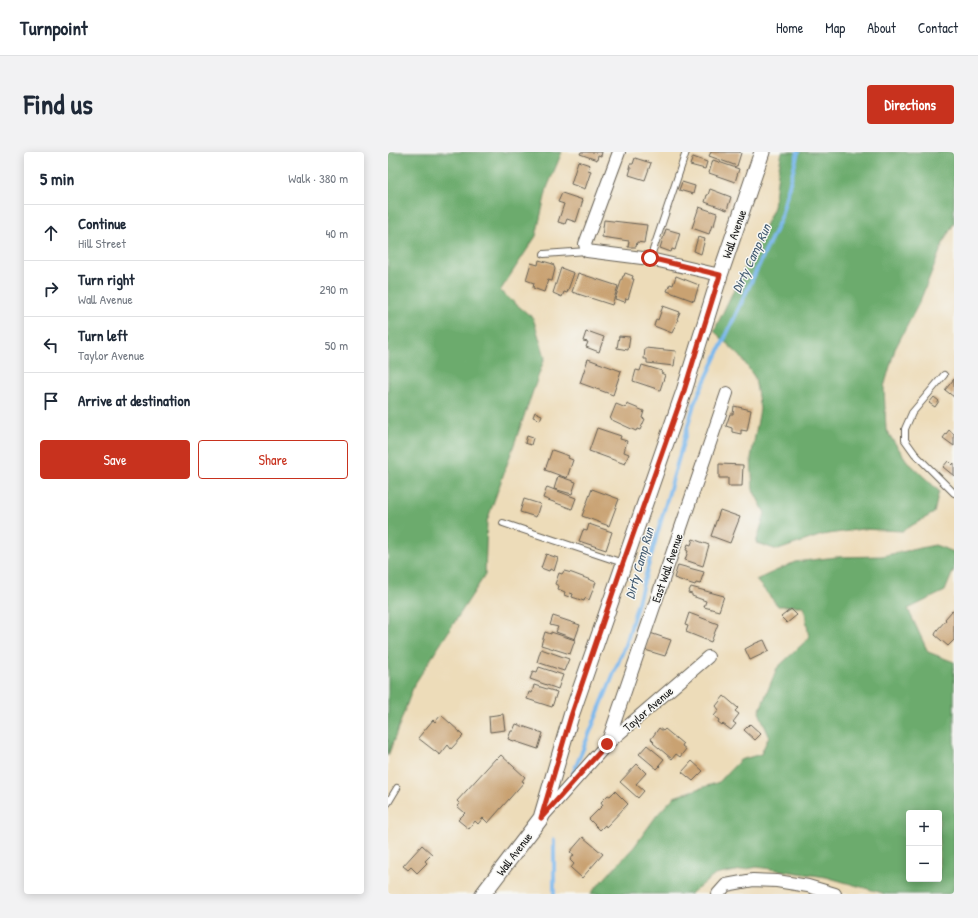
<!DOCTYPE html>
<html lang="en">
<head>
<meta charset="utf-8">
<style>
	:root { --surface:#fff; --page:#f2f2f3; --text:#1f2937; --muted:#747a83; --line:#e0e1e3; --accent:#c8321e }
	body { margin:0; font-family:"Patrick Hand",sans-serif; background:var(--page); color:var(--text) }
	.controls { position:absolute; right:12px; bottom:12px; display:grid; overflow:hidden; border-radius:4px; box-shadow:0 2px 10px #0003 }
	.controls button { width:36px; height:36px; display:grid; place-items:center; padding:0; border:0; border-bottom:1px solid var(--line); background:var(--surface); color:var(--text); font:20px sans-serif }
	.stop { position:absolute; width:12px; height:12px; margin:-9px; border:3px solid #c8321e; border-radius:50%; background:#fff }
	.stop.end { background:#c8321e; border-color:#fff; box-shadow:0 1px 4px #0008 }
	.list { margin:0; padding:0; list-style:none }
	h2 { display:flex; justify-content:space-between; align-items:center; height:52px; margin:0; padding:0 16px; font-size:17px }
	h2 small { font-size:13px; font-weight:400; color:var(--muted) }
	.list li { display:grid; grid-template-columns:26px 1fr auto; gap:12px; align-items:center; box-sizing:border-box; height:56px; padding:0 16px; border-top:1px solid var(--line) }
	.list b { display:block; font-size:15px; white-space:nowrap }
	.list p { margin:0; font-size:13px; white-space:nowrap; color:var(--muted) }
	.list em { font-size:13px; font-style:normal; color:var(--muted) }
	.actions { display:flex; gap:8px; padding:12px 16px }
	.actions a { flex:1; padding:9px 0; border:1px solid var(--accent); border-radius:4px; text-align:center; font-size:14px; color:var(--accent) }
	.actions .main { background:var(--accent); color:#fff }
	.icon { flex:none; width:22px; height:22px; fill:none; stroke:currentColor; stroke-width:2; stroke-linecap:round; stroke-linejoin:round }
	.map { position:relative; flex:none; width:566px; height:742px; overflow:hidden; border-radius:4px }
	header { display:flex; align-items:center; gap:24px; box-sizing:border-box; height:56px; padding:0 20px; background:var(--surface); border-bottom:1px solid var(--line) }
	header strong { font-size:19px }
	nav { display:flex; gap:22px; margin-inline-start:auto; font-size:14px }
	.intro { display:flex; align-items:center; justify-content:space-between; box-sizing:border-box; height:96px; padding:0 24px }
	h1 { margin:0; font-size:28px }
	.button { padding:10px 18px; border-radius:4px; background:var(--accent); color:#fff; font-size:14px; font-weight:700 }
	main { display:flex; gap:24px; padding:0 24px }
	aside { flex:1; background:var(--surface); border-radius:4px; box-shadow:0 2px 10px #0003 }
	.map>svg:first-child { display:block }
</style>
</head>
<body>
<header>
<strong>Turnpoint</strong>
<nav><a>Home</a><a>Map</a><a>About</a><a>Contact</a></nav>
</header>
<div class="intro"><h1>Find us</h1><a class="button">Directions</a></div>
<main>
<aside>
<h2>5 min<small>Walk · 380 m</small></h2>
<ul class="list">
<li><svg class="icon" aria-label="ahead" viewBox="0 0 24 24"><path d="M12 20V5M6 11l6-6 6 6"/></svg><div><b>Continue</b><p>Hill Street</p></div><em>40 m</em></li>
<li><svg class="icon" aria-label="right" viewBox="0 0 24 24"><path d="M7 20v-9h11M14 6l5 5-5 5"/></svg><div><b>Turn right</b><p>Wall Avenue</p></div><em>290 m</em></li>
<li><svg class="icon" aria-label="left" viewBox="0 0 24 24"><path d="M17 20v-9H6M10 6l-5 5 5 5"/></svg><div><b>Turn left</b><p>Taylor Avenue</p></div><em>50 m</em></li>
<li><svg class="icon" aria-label="arrive" viewBox="0 0 24 24"><path d="M6 21V4h12l-3 4 3 4H6"/></svg><div><b>Arrive at destination</b></div></li>
</ul>
<div class="actions"><a class="main">Save</a><a>Share</a></div>
</aside>
<div class="map">
<svg width="566" height="742" viewBox="0 0 566 742">
	<rect width="100%" height="100%" fill="#f6f6f2"/>
	<filter id="ink" filterUnits="userSpaceOnUse"><feTurbulence type="fractalNoise" baseFrequency=".025" numOctaves="2"/><feDisplacementMap in="SourceGraphic" scale="8" xChannelSelector="R" yChannelSelector="G"/><feConvolveMatrix kernelMatrix="1 2 1 2 8 2 1 2 1" color-interpolation-filters="sRGB"/></filter>
	<filter id="wash" filterUnits="userSpaceOnUse"><feTurbulence type="fractalNoise" baseFrequency=".012" numOctaves="4" result="noise"/><feDisplacementMap in="SourceGraphic" scale="16" xChannelSelector="R" yChannelSelector="G"/><feGaussianBlur stdDeviation="0.9" result="paint"/><feColorMatrix in="noise" values="0 0 0 0 0 0 0 0 0 0 0 0 0 0 0 0 0 1.4 0 .05"/><feComposite in="paint" operator="in"/></filter>
	<g filter="url(#wash)">
		<rect width="100%" height="100%" fill="#eddcb9"/>
		<g fill="#6cab6d" stroke="#446444" fill-rule="evenodd">
			<polygon points="0,0 174,0 159,36 148,84 112,139 145,166 157,205 99,369 97,423 26,533 0,604"/>
			<polygon points="394,0 566,0 566,71 556,89 532,149 507,197 496,235 498,278 519,309 551,339 546,361 514,379 474,377 434,383 390,398 368,391 377,361 365,338 363,306 372,257 367,226 353,205 326,179 386,55 390,20"/>
			<path d="M547,393L566,400V417L557,439L520,457L540,500L566,510V742H498L438,725L369,715L327,723L302,742H202L246,695L269,663L286,645L331,630L352,608L373,602L381,584L371,560L389,516L421,486L416,454H390L368,428L407,410L448,405L494,404ZM521,661H551V727H521Z"/>
		</g>
		<g fill="none" stroke-linecap="round" stroke-linejoin="round">
			<g stroke="#7ab8ed" stroke-width="4">
				<polyline points="184,624 239,489 306,252 392,68 410,0"/>
				<polyline points="166,688 166,742"/>
			</g>
		</g>
		<g id="blocks">
			<g fill="#c9a272">
				<polygon points="193,0 214,0 213,4 210,3 209,8 192,2"/>
				<polygon points="323,0 351,0 353,1 349,14 321,4"/>
				<polygon points="305,5 319,10 317,17 302,13"/>
				<polygon points="247,6 263,11 257,28 241,23 243,16 241,16 242,12 245,12"/>
				<polygon points="325,8 351,17 347,30 321,21"/>
				<polygon points="190,9 202,13 200,18 203,19 197,37 183,32"/>
				<polygon points="294,30 307,34 305,42 291,38"/>
				<polygon points="322,37 343,45 339,58 317,50 319,43 320,43"/>
				<polygon points="174,41 195,48 188,70 179,67 177,72 170,70 176,52 170,50"/>
				<polygon points="311,55 329,61 326,74 324,73 321,82 304,76"/>
				<polygon points="216,68 259,73 256,91 249,90 248,95 240,95 241,89 214,85"/>
				<polygon points="278,77 292,81 287,98 284,97 283,100 272,96"/>
				<polygon points="310,85 317,87 313,102 306,99"/>
				<polygon points="151,108 165,112 167,117 164,129 160,128 156,140 145,136 146,131 138,128 143,111 150,113"/>
				<polygon points="173,116 186,121 179,141 176,140 174,145 165,141"/>
				<polygon points="190,121 230,134 224,153 184,140"/>
				<polygon points="237,121 245,124 244,127 246,127 240,147 238,146 237,150 227,147 235,124 236,124"/>
				<polygon points="288,124 311,133 306,149 279,139 282,132 285,133"/>
				<polygon points="275,154 292,160 289,167 290,168 284,181 266,174 268,167 270,168"/>
				<polygon points="198,180 201,181 202,180 216,185 211,200 198,195 200,190 195,189"/>
				<polygon points="231,184 242,185 240,198 229,196"/>
				<polygon points="257,196 288,199 286,214 259,211 259,207 256,207"/>
				<polygon points="200,207 233,219 225,243 192,231"/>
				<polygon points="254,213 274,219 273,221 277,223 272,238 245,229 248,218 252,219"/>
				<polygon points="566,227 566,245 557,238"/>
				<polygon points="546,245 551,249 547,255 541,251"/>
				<polygon points="228,252 238,256 239,252 256,259 254,266 257,267 252,278 249,277 248,279 222,267"/>
				<polygon points="346,254 363,258 359,279 353,278 353,282 344,280 344,276 338,274 342,262 345,262"/>
				<polygon points="147,260 154,263 152,268 145,265"/>
				<polygon points="209,276 233,284 232,287 239,289 236,300 241,302 237,312 201,299"/>
				<polygon points="561,278 566,282 566,294 555,286"/>
				<polygon points="139,284 145,286 143,293 137,291"/>
				<polygon points="164,298 181,304 180,306 185,308 179,326 157,318"/>
				<polygon points="560,309 564,313 566,311 566,324 555,315"/>
				<polygon points="331,312 355,313 354,334 340,334 340,326 331,326"/>
				<polygon points="170,324 188,330 184,342 166,337"/>
				<polygon points="159,335 188,346 184,357 155,346"/>
				<polygon points="204,337 231,347 221,374 194,364"/>
				<polygon points="136,347 152,352 148,365 132,360"/>
				<polygon points="332,358 352,365 342,391 323,384"/>
				<polygon points="201,372 224,380 218,398 191,389 195,378 199,379"/>
				<polygon points="305,387 321,393 315,414 297,408 300,399 298,398 300,392 303,393"/>
				<polygon points="158,402 170,406 166,419 162,417 161,419 153,416"/>
				<polygon points="290,413 316,420 312,432 308,431 307,433 286,426"/>
				<polygon points="176,419 184,421 208,430 201,448 197,446 196,449 184,445 185,442 182,441 181,445 176,443 177,440 170,437 171,434 167,432 171,421 174,422"/>
				<polygon points="303,435 336,444 331,459 316,455 318,449 304,444 304,442 300,441"/>
				<polygon points="403,457 409,463 399,471 393,465"/>
				<polygon points="564,459 566,460 566,488 560,494 547,483 549,478 558,468 557,467"/>
				<polygon points="301,461 330,472 323,490 298,480 300,474 297,473"/>
				<polygon points="165,464 192,473 187,487 168,480 170,475 162,473"/>
				<polygon points="157,480 163,482 163,480 187,488 182,502 153,493"/>
				<polygon points="262,481 283,488 277,504 257,498"/>
				<polygon points="376,488 381,499 362,508 357,497 368,491"/>
				<polygon points="153,497 181,507 176,519 149,510"/>
				<polygon points="151,515 175,523 170,537 142,527 145,519 149,520"/>
				<polygon points="146,533 169,540 164,555 139,547 141,540 144,541"/>
				<polygon points="336,544 350,556 347,559 351,562 345,570 348,572 343,578 335,572 334,573 330,570 331,568 326,564 331,558 328,554"/>
				<polygon points="115,562 117,578 102,580 101,564"/>
				<polygon points="53,563 72,580 72,581 75,584 63,597 60,593 52,603 30,586 45,568 47,570"/>
				<polygon points="128,572 155,581 150,597 120,587 123,579 125,579"/>
				<polygon points="362,572 373,582 367,588 356,578"/>
				<polygon points="271,576 275,579 277,577 295,592 294,594 298,597 292,605 288,602 284,607 265,591 266,590 263,587"/>
				<polygon points="259,593 276,607 271,613 272,614 269,617 251,602"/>
				<polygon points="113,603 137,625 134,629 136,630 100,671 95,666 90,672 87,669 81,677 70,668 77,661 69,654 72,652 69,649 108,606 109,607"/>
				<polygon points="304,609 315,619 305,629 294,620"/>
				<polygon points="249,612 258,621 248,632 256,639 250,646 232,630"/>
				<polygon points="227,639 240,652 218,675 217,673 212,678 201,667 215,653 213,650 220,643 222,644"/>
				<polygon points="195,685 215,702 194,726 183,716 186,712 182,708 186,703 182,700"/>
				<polygon points="34,693 44,702 37,709 39,711 29,721 23,715 20,718 15,714"/>
			</g>
		</g>
	</g>
	<g filter="url(#ink)">
		<use href="#blocks" fill-opacity="0" stroke="#655f53" stroke-width="1"/>
		<g fill="none" stroke-linecap="round" stroke-linejoin="round">
			<g stroke="#655f53" stroke-width="8">
				<g id="service">
					<polyline points="156,102 199,99"/>
					<polyline points="262,107 298,0"/>
					<polyline points="556,223 524,261 517,277 517,288 527,302 566,341"/>
					<polyline points="115,371 235,411"/>
					<polyline points="0,651 9,636"/>
				</g>
			</g>
			<g stroke="#655f53" stroke-width="14">
				<g id="minor">
					<polyline points="231,0 197,92 199,99 262,107 332,123"/>
					<polyline points="219,592 339,241"/>
					<polyline points="154,665 219,592 320,505"/>
					<polyline points="330,742 338,733 365,728 389,729 420,734 447,742"/>
				</g>
			</g>
			<g stroke="#655f53" stroke-width="17">
				<polyline id="tertiary" points="95,742 153,666 183,564 296,239 332,123 374,0"/>
			</g>
			<use href="#service" stroke="#fff" stroke-width="6"/>
			<use href="#minor" stroke="#fff" stroke-width="12"/>
			<use href="#tertiary" stroke="#fff" stroke-width="15"/>
		</g>
	</g>
	<g fill="none" stroke-linecap="round" stroke-linejoin="round" filter="url(#ink)">
		<polyline stroke="#c8321e" stroke-width="5" points="219,592 153,666 183,564 235,411 296,239 332,123 262,106"/>
	</g>
	<g text-anchor="middle" dominant-baseline="central" stroke-width="3" stroke-linejoin="round" paint-order="stroke">
		<g font-size="12" fill="#1c1c1c" stroke="#f6f6f2">
			<text transform="translate(346 82) rotate(-71)">Wall Avenue</text>
			<text transform="translate(279 416) rotate(-71)">East Wall Avenue</text>
			<text transform="translate(260 557) rotate(-41)">Taylor Avenue</text>
			<text transform="translate(126 702) rotate(-53)">Wall Avenue</text>
		</g>
		<g font-size="13" font-style="italic" fill="#425a70" stroke="#f6f6f2">
			<text transform="translate(363 106) rotate(-65)">Dirty Camp Run</text>
			<text transform="translate(251 411) rotate(-74)">Dirty Camp Run</text>
		</g>
	</g>
</svg>
<div class="controls">
<button>+</button>
<button>−</button>
</div>
<div class="stop" style="left:262px;top:106px"></div>
<div class="stop end" style="left:219px;top:592px"></div>
</div>
</main>
</body>
</html>
